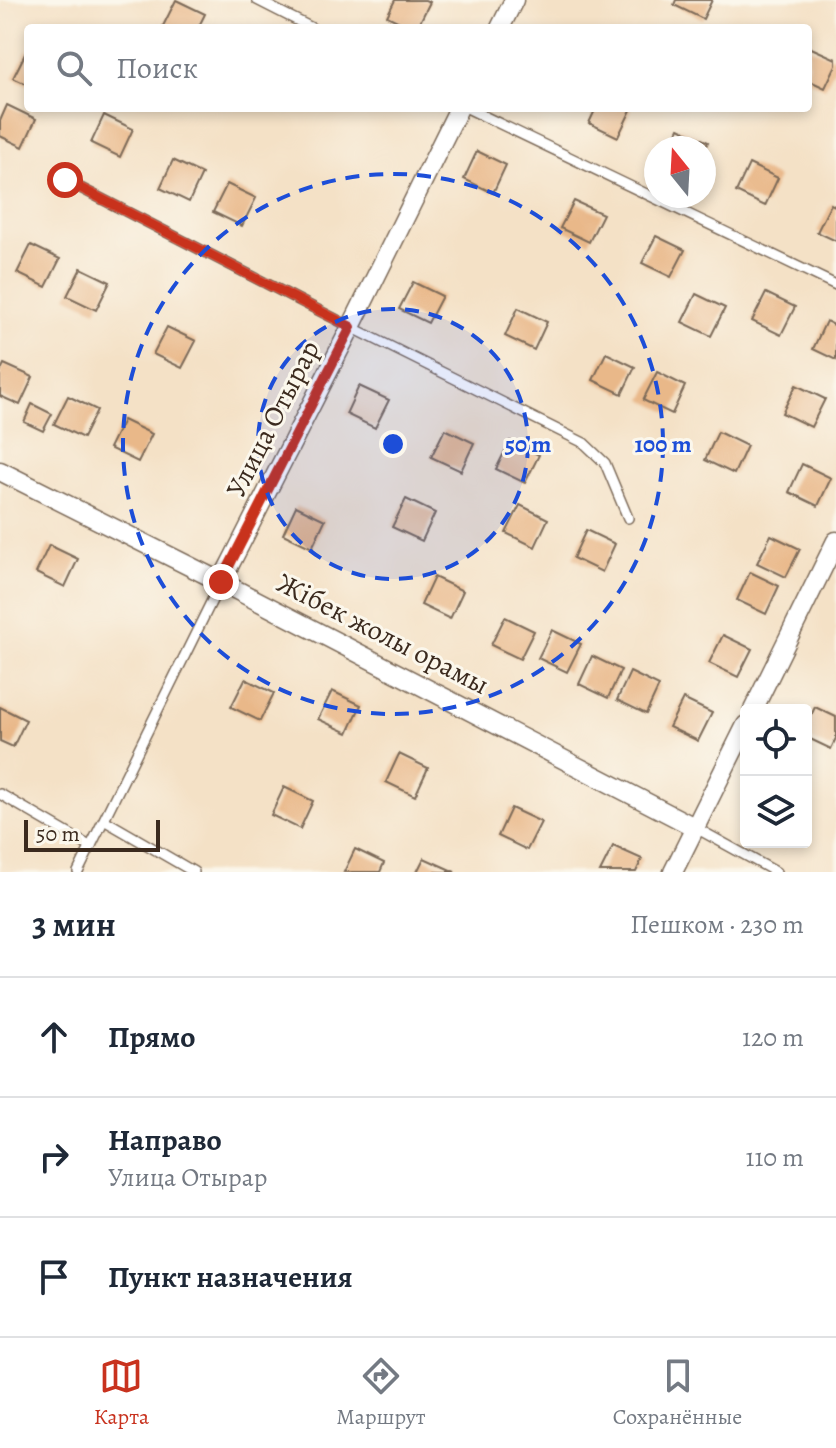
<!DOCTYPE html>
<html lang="ru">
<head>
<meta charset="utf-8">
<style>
	:root { --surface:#fff; --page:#f6f6f7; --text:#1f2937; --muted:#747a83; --line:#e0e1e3; --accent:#c8321e }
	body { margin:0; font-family:Alegreya,serif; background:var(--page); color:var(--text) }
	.controls { position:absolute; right:24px; bottom:24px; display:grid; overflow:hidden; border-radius:8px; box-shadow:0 4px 12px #0003 }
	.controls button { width:72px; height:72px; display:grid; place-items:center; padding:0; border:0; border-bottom:2px solid var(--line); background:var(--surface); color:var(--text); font:40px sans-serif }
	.compass { position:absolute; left:644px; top:136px; width:72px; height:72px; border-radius:50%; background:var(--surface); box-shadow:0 4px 12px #0003; rotate:342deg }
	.scale { position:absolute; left:24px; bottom:20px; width:136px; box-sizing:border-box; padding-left:8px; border:4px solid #3b2a1e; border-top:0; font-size:22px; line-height:28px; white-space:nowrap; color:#3b2a1e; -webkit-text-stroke:6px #fbf7ec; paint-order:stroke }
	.stop { position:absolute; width:24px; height:24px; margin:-18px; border:6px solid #c8321e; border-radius:50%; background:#fff }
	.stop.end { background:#c8321e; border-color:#fff; box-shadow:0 2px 8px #0008 }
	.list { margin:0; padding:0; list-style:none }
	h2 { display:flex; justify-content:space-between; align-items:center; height:104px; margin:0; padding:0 32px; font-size:34px }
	h2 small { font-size:26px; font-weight:400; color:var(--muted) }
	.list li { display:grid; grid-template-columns:52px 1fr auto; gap:24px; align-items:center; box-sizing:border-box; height:120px; padding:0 32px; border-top:2px solid var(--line) }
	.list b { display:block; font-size:30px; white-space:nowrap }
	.list p { margin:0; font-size:26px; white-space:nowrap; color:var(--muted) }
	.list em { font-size:26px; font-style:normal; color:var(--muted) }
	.icon { flex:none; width:44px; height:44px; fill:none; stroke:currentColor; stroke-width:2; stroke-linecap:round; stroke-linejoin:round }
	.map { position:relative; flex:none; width:836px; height:872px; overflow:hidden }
	.search { position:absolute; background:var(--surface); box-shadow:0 4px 12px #0003; left:24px; right:24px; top:24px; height:88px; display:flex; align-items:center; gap:20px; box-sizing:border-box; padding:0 28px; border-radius:8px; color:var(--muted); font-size:30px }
	.sheet { height:464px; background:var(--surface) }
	nav { display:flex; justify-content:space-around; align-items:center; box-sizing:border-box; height:112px; border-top:2px solid var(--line); background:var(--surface); font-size:22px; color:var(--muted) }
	nav a { display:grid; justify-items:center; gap:4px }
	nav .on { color:var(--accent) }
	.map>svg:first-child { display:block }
</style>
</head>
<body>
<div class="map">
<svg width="836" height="872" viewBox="0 0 836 872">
	<rect width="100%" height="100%" fill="#fbf7ec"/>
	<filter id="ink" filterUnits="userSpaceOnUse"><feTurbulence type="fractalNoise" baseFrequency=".0125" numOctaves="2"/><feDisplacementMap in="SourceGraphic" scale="16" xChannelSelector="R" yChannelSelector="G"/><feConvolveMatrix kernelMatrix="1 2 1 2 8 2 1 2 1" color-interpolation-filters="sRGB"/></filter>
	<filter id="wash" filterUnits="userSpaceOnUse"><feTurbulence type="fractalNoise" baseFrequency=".006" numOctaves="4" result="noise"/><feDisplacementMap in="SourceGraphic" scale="32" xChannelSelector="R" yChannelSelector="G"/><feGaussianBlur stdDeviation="1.8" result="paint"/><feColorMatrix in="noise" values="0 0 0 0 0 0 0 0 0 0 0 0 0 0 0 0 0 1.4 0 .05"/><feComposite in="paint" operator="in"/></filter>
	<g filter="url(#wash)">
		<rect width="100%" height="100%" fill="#f4e1c6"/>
		<g id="blocks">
			<g fill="#e9b889">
				<polygon points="176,0 205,14 198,28 162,28"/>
				<polygon points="395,0 425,0 430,2 417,28 412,28 387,16"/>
				<polygon points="676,0 712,0 703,19 674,5"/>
				<polygon points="809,47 836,59 836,65 825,88 808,80"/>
				<polygon points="28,48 28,85 13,78"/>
				<polygon points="7,105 36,119 23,147 0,136 0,121"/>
				<polygon points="596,108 632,108 618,137 589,123"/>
				<polygon points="104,115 133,129 120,157 91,143"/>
				<polygon points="679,128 708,142 705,148 670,148"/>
				<polygon points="477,151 506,165 493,193 464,179"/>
				<polygon points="173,160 202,174 189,202 160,188"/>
				<polygon points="749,164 778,178 765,206 736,192"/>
				<polygon points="227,184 256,198 242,226 213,212"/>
				<polygon points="574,201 603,214 589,242 560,228"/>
				<polygon points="831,204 836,207 836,241 817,232"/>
				<polygon points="656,236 685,250 671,277 642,263"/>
				<polygon points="31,245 60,259 46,287 17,273"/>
				<polygon points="81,268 110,282 96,310 67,296"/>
				<polygon points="413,282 442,296 428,323 399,309"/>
				<polygon points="766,293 795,307 781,335 752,321"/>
				<polygon points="696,294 725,308 711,336 682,322"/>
				<polygon points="518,308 547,322 534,350 505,336"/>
				<polygon points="826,321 836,326 836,360 813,349"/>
				<polygon points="167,327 196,341 182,368 153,354"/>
				<polygon points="606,353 635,367 622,394 593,380"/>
				<polygon points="4,364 33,377 20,405 0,396 0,372"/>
				<polygon points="657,372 685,386 672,414 643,400"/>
				<polygon points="796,385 825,399 811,427 782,413"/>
				<polygon points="359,386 389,400 375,428 346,414"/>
				<polygon points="68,396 97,410 83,438 54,424"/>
				<polygon points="32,404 52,414 43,431 24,422"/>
				<polygon points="123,420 152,434 138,462 109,448"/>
				<polygon points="445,429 474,443 461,471 431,457"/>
				<polygon points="718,432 747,446 734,474 705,460"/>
				<polygon points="510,441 539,455 525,483 496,469"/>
				<polygon points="802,464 831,478 818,506 789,492"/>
				<polygon points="406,499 435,513 422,541 392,527"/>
				<polygon points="520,505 548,519 535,547 506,533"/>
				<polygon points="296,506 325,520 312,548 283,534"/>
				<polygon points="586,530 615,544 602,572 573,558"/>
				<polygon points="771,535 800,549 786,577 757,563"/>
				<polygon points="49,545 78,559 65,587 36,573"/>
				<polygon points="750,572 779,586 766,614 737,600"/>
				<polygon points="434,577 463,591 450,619 421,605"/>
				<polygon points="505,617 534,631 520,659 491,645"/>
				<polygon points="552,630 581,644 567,672 538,658"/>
				<polygon points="723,635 752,649 738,677 709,663"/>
				<polygon points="592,656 621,670 608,698 579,684"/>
				<polygon points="630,672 659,686 646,714 617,700"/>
				<polygon points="245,679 274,693 260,721 231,707"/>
				<polygon points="332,691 361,705 348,733 318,719"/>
				<polygon points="683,699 712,713 698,741 669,727"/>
				<polygon points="0,707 26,720 13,747 0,741"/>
				<polygon points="815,707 836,717 836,738 831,749 806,737 806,726"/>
				<polygon points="399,754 428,768 415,796 386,782"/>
				<polygon points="284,787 313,801 300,829 271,815"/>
				<polygon points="511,808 541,822 527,850 498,836"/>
				<polygon points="613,846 642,859 636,872 600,872"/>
				<polygon points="355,849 384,863 380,872 344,872"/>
				<polygon points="424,858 455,872 417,872"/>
			</g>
		</g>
	</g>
	<g filter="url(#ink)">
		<use href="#blocks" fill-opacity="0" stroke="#7c6a59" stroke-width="2"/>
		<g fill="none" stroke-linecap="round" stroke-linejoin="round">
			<g stroke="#7c6a59" stroke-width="12">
				<g id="lane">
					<polyline points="257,0 312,28"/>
					<polyline points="467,108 836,285"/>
					<polyline points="65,180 351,327 584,443 605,463 628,518"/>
					<polyline points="0,794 91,847"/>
					<polyline points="104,820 194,872"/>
					<polyline points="696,828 776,872"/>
					<polyline points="78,872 221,582"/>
				</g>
			</g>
			<g stroke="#7c6a59" stroke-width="21">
				<g id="street">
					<polyline points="500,28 514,0"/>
					<polyline points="0,471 221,582 696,828"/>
					<polyline points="221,582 351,327 459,108"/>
					<polyline points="753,710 836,541"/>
					<polyline points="673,872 746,725"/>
				</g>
			</g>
			<use href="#lane" stroke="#fff" stroke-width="9"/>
			<use href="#street" stroke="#fff" stroke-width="18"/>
		</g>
	</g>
	<g fill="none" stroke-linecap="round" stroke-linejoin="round" filter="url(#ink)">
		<polyline stroke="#c8321e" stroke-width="10" points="65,180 351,327 221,582"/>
	</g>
	<circle cx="393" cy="444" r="135" fill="#1d4ed8" fill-opacity=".12"/>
	<g fill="none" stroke="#1d4ed8" stroke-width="4" stroke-dasharray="14 10">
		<circle cx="393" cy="444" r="135"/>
		<circle cx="393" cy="444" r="270"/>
	</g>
	<g text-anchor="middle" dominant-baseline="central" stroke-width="6" stroke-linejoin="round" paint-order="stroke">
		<g font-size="28" fill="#3b2a1e" stroke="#fbf7ec">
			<text transform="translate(273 419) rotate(-63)">Улица Отырар</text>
			<text transform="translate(383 634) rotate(27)">Жібек жолы орамы</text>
		</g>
	</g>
	<circle cx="393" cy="444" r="12" fill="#1d4ed8" stroke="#fbf7ec" stroke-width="4"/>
	<g font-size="24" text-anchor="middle" font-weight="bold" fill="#1d4ed8" stroke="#fbf7ec" stroke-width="6" stroke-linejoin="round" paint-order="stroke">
		<text x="528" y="452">50 m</text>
		<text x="663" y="452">100 m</text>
	</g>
</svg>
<div class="controls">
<button><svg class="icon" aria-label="locate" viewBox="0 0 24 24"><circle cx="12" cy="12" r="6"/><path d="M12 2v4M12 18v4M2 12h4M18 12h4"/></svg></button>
<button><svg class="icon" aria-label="layers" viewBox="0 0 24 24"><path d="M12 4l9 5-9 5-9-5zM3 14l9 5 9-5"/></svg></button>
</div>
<svg class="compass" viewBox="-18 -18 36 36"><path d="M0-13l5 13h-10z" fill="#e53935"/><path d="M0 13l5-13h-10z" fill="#747a83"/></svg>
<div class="scale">50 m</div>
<div class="stop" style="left:65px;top:180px"></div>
<div class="stop end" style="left:221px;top:582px"></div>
<div class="search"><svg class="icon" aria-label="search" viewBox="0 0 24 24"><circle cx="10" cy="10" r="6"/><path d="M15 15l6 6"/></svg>Поиск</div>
</div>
<section class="sheet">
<h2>3 мин<small>Пешком · 230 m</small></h2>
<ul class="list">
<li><svg class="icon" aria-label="ahead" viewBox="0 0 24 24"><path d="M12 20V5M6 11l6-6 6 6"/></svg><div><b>Прямо</b></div><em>120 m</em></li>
<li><svg class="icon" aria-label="right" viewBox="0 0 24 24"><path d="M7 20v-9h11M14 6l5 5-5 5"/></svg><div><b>Направо</b><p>Улица Отырар</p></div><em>110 m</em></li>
<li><svg class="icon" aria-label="arrive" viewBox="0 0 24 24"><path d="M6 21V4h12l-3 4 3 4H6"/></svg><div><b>Пункт назначения</b></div></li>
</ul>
</section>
<nav>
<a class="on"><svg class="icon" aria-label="map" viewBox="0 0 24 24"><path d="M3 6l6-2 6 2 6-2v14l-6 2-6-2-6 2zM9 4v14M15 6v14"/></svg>Карта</a>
<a><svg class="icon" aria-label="directions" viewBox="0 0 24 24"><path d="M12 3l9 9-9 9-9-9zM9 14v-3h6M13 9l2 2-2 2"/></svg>Маршрут</a>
<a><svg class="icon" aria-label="saved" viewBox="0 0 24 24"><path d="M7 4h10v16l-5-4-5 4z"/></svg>Сохранённые</a>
</nav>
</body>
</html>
